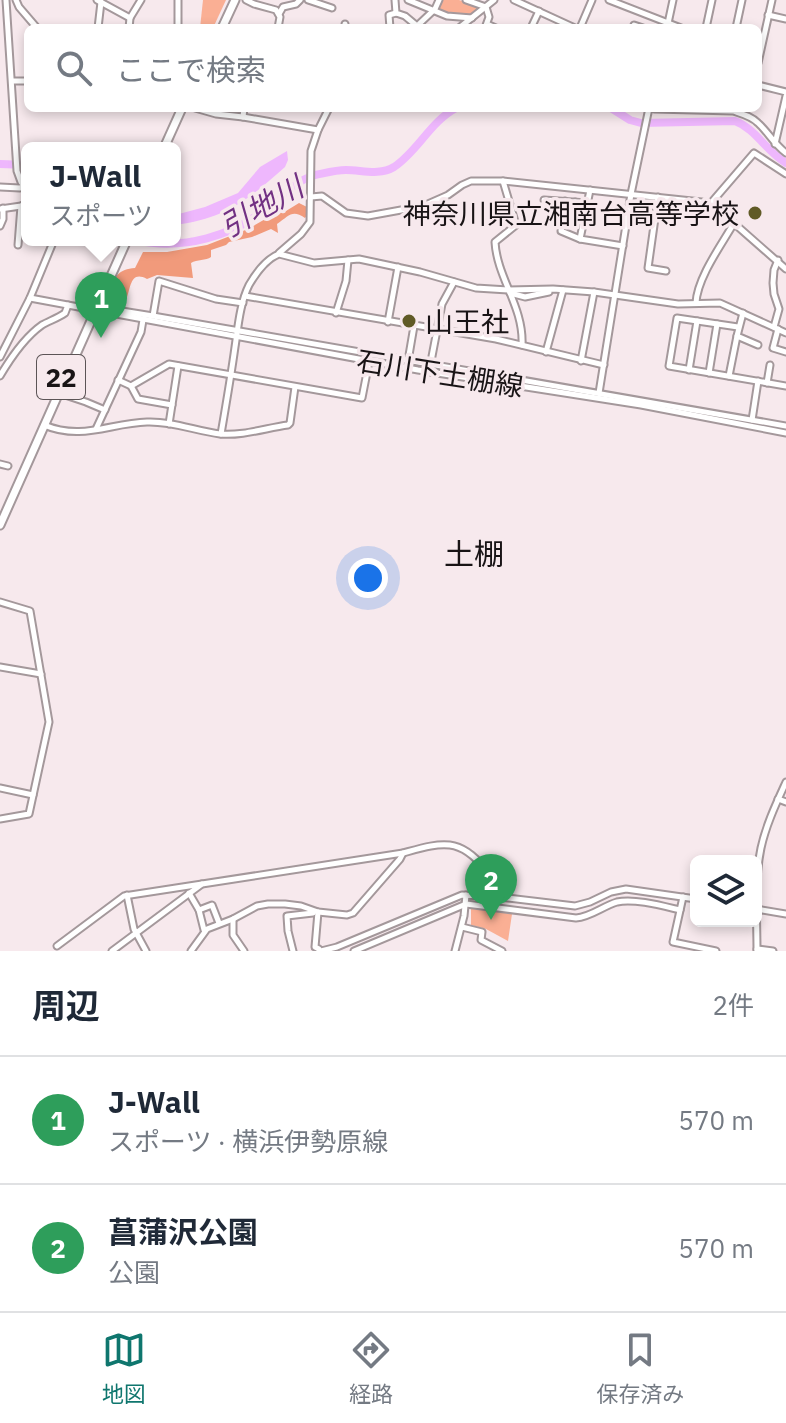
<!DOCTYPE html>
<html lang="ja">
<head>
<meta charset="utf-8">
<style>
	:root { --surface:#fff; --page:#f6f6f7; --text:#1f2937; --muted:#747a83; --line:#e0e1e3; --accent:#0f766e }
	body { margin:0; font-family:"IBM Plex Sans","Noto Sans JP",sans-serif; background:var(--page); color:var(--text) }
	.controls { position:absolute; right:24px; bottom:24px; display:grid; overflow:hidden; border-radius:12px; box-shadow:0 4px 12px #0003 }
	.controls button { width:72px; height:72px; display:grid; place-items:center; padding:0; border:0; border-bottom:2px solid var(--line); background:var(--surface); color:var(--text); font:40px sans-serif }
	.you { position:absolute; left:368px; top:578px; width:28px; height:28px; margin:-20px; border:6px solid #fff; border-radius:50%; background:#1a73e8; box-shadow:0 0 0 12px #1a73e833 }
	.badge { display:grid; place-items:center; width:52px; height:52px; border-radius:50%; background:var(--accent); color:#fff; font-size:26px; font-weight:700 }
	.pin { position:absolute; translate:-50% -66px; filter:drop-shadow(0 2px 4px #0008) }
	.pin::after { content:''; position:absolute; top:42px; width:28px; height:24px; background:inherit; clip-path:polygon(0 0,100% 0,50% 100%) }
	.popup { position:absolute; left:21px; top:142px; width:160px; height:104px; box-sizing:border-box; display:grid; place-content:center; border-radius:12px; background:var(--surface); filter:drop-shadow(0 2px 6px #0005); font-size:26px; white-space:nowrap; color:var(--muted) }
	.popup b { font-size:30px; color:var(--text) }
	.popup::after { content:''; position:absolute; left:50%; top:100%; margin-left:-16px; border:16px solid transparent; border-top-color:var(--surface) }
	.list { margin:0; padding:0; list-style:none }
	h2 { display:flex; justify-content:space-between; align-items:center; height:104px; margin:0; padding:0 32px; font-size:34px }
	h2 small { font-size:26px; font-weight:400; color:var(--muted) }
	.list li { display:grid; grid-template-columns:52px 1fr auto; gap:24px; align-items:center; box-sizing:border-box; height:128px; padding:0 32px; border-top:2px solid var(--line) }
	.list b { display:block; font-size:30px; white-space:nowrap }
	.list p { margin:0; font-size:26px; white-space:nowrap; color:var(--muted) }
	.list em { font-size:26px; font-style:normal; color:var(--muted) }
	.icon { flex:none; width:44px; height:44px; fill:none; stroke:currentColor; stroke-width:2; stroke-linecap:round; stroke-linejoin:round }
	.map { position:relative; flex:none; width:786px; height:951px; overflow:hidden }
	.search { position:absolute; background:var(--surface); box-shadow:0 4px 12px #0003; left:24px; right:24px; top:24px; height:88px; display:flex; align-items:center; gap:20px; box-sizing:border-box; padding:0 28px; border-radius:12px; color:var(--muted); font-size:30px }
	.sheet { height:360px; background:var(--surface) }
	nav { display:flex; justify-content:space-around; align-items:center; box-sizing:border-box; height:112px; border-top:2px solid var(--line); background:var(--surface); font-size:22px; color:var(--muted) }
	nav a { display:grid; justify-items:center; gap:4px }
	nav .on { color:var(--accent) }
	.map>svg:first-child { display:block }
</style>
</head>
<body>
<div class="map">
<svg width="786" height="951" viewBox="0 0 786 951">
	<rect width="100%" height="100%" fill="#f7e9ed"/>
	<g fill="#faaf94">
		<polygon points="203,0 226,0 213,28 200,28"/>
		<path d="M441,0H459L481,7C462,21 457,16 435,11Z"/>
		<polygon points="471,908 512,914 508,941 486,929 471,925"/>
	</g>
	<path fill="#f19a7b" d="M299,203L309,208L307,215L305,218C292,209 289,216 277,224L278,233L271,229L252,237L229,242L226,245L211,250V257C206,261 197,259 191,263L193,278L157,275L147,279C130,270 131,288 126,300L112,297L110,292C113,277 119,269 135,268L143,252H167L207,245L248,229L281,210L286,211Z"/>
	<path fill="#eeb7fd" d="M287,151L288,160L285,167C248,200 226,218 175,225V215L205,207L238,193L260,167Z"/>
	<g fill="none" stroke-linecap="round" stroke-linejoin="round">
		<g stroke="#eeb7fd" stroke-width="8">
			<path d="M611,108L630,120L641,123L735,121C756,129 766,151 786,163"/>
			<polyline points="0,164 27,165"/>
			<path d="M136,240C182,251 234,236 270,206C284,194 296,181 315,175C325,173 336,170 346,170C362,170 379,176 394,167C418,151 430,122 456,108"/>
		</g>
		<g stroke="#a4989b" stroke-width="9">
			<g id="minor">
				<polyline points="6,0 17,171 21,182 27,190"/>
				<polyline points="16,0 19,7 37,28"/>
				<polyline points="97,0 130,18 141,0"/>
				<polyline points="178,0 178,28"/>
				<polyline points="246,0 254,4 276,10 280,17 278,28"/>
				<polyline points="308,0 332,8"/>
				<polyline points="395,0 396,13 405,16 417,26 435,9 439,0"/>
				<polyline points="408,0 447,16 472,18"/>
				<polyline points="466,0 486,7 489,17 485,28"/>
				<polyline points="514,0 575,28"/>
				<polyline points="609,0 681,28"/>
				<polyline points="279,14 283,7 296,4 300,0"/>
				<polyline points="768,15 786,19"/>
				<polyline points="487,24 496,28"/>
				<polyline points="98,28 101,2"/>
				<polyline points="129,28 130,18"/>
				<polyline points="345,28 345,24"/>
				<polyline points="390,28 389,15 396,13"/>
				<polyline points="459,28 494,0"/>
				<polyline points="531,28 539,11"/>
				<polyline points="580,28 592,0"/>
				<polyline points="633,28 634,25 643,28"/>
				<polyline points="667,28 673,0"/>
				<polyline points="706,28 712,0"/>
				<polyline points="736,28 742,0"/>
				<polyline points="758,63 772,0"/>
				<polyline points="12,81 28,81"/>
				<polyline points="758,85 786,92"/>
				<polyline points="195,108 216,114 243,117 318,130"/>
				<path d="M654,109L733,111C742,114 751,116 758,123C769,133 773,143 786,153"/>
				<polyline points="243,117 244,108"/>
				<polyline points="775,144 786,96"/>
				<path d="M503,181L516,225L495,242C497,278 524,307 522,345"/>
				<polyline points="0,187 20,188 24,186"/>
				<polyline points="590,190 580,239 623,246"/>
				<polyline points="311,197 322,196 346,213 368,216 423,206 448,195 462,185 471,181 503,181 711,203 786,269"/>
				<polyline points="658,197 648,268 666,271"/>
				<polyline points="544,200 587,203"/>
				<polyline points="565,201 561,231 580,239"/>
				<polyline points="711,203 754,153 786,174"/>
				<polyline points="0,209 21,206 27,203"/>
				<polyline points="572,220 575,202"/>
				<polyline points="0,226 3,219 3,208"/>
				<polyline points="18,245 21,206"/>
				<polyline points="279,253 301,234 310,222 311,151 318,130 329,108"/>
				<polyline points="510,293 525,297 549,292"/>
				<polyline points="245,296 496,339 604,365"/>
				<polyline points="30,298 418,370 641,405 786,433"/>
				<path d="M696,303C697,278 722,244 734,223"/>
				<polyline points="85,308 97,307 153,316 786,426"/>
				<polyline points="336,313 346,281 348,260"/>
				<polyline points="743,313 737,336 758,345"/>
				<polyline points="153,316 159,281 216,299 243,303"/>
				<polyline points="388,322 398,267"/>
				<polyline points="738,327 677,318 669,366 786,386"/>
				<polyline points="774,327 779,309 774,294 773,283 774,270 778,260"/>
				<polyline points="778,329 773,348 786,352"/>
				<polyline points="546,352 563,290"/>
				<polyline points="0,357 30,298 54,240"/>
				<polyline points="408,361 414,326"/>
				<polyline points="581,361 594,292"/>
				<polyline points="689,370 697,321"/>
				<polyline points="429,372 442,304 454,282"/>
				<polyline points="709,373 717,324"/>
				<path d="M0,376C10,359 25,337 42,325C49,321 58,318 65,313L68,305"/>
				<polyline points="729,376 737,336"/>
				<polyline points="118,380 131,386 169,364 362,398 369,362"/>
				<polyline points="767,383 770,365"/>
				<polyline points="131,386 138,399 172,405"/>
				<polyline points="59,393 86,402 105,410"/>
				<polyline points="599,393 631,194 649,108"/>
				<polyline points="752,420 758,381"/>
				<polyline points="169,424 178,366"/>
				<path d="M44,425C82,441 110,423 147,422C172,421 196,431 220,434C242,436 266,428 288,425L290,423L295,387"/>
				<polyline points="96,429 141,332 143,320"/>
				<path d="M221,434C226,405 231,376 235,347C238,327 240,303 249,285C256,273 266,259 279,254L314,263L359,259L420,272L476,288L508,290L553,289L594,292L678,304L720,303L786,333"/>
				<polyline points="0,464 8,466"/>
				<polyline points="0,602 30,611 49,722 29,814 0,819"/>
				<polyline points="0,667 41,674"/>
				<polyline points="0,788 33,795"/>
				<polyline points="778,799 786,802"/>
				<polyline points="189,893 199,910 204,930"/>
				<polyline points="127,895 134,929 146,951"/>
				<polyline points="683,897 673,942 716,951"/>
				<polyline points="756,909 786,914"/>
				<polyline points="199,910 212,905 219,923"/>
				<polyline points="318,912 315,947 319,949 319,951"/>
				<polyline points="233,919 233,935 244,951"/>
				<polyline points="462,927 482,932 481,940 502,951"/>
				<polyline points="57,946 124,896 202,884"/>
				<polyline points="757,949 773,951"/>
				<path d="M112,951L202,884L403,853C440,843 459,836 485,869C493,878 499,884 499,897"/>
				<polyline points="191,951 207,929 233,919 257,906 268,904 285,904 301,906 318,912 347,915 353,913 400,859 403,853"/>
				<polyline points="293,951 288,931 287,916 313,913"/>
				<polyline points="321,951 337,947 462,895 499,897 575,906 590,902 611,892 626,889 696,899"/>
				<path d="M354,951L466,904L576,918C591,917 603,906 617,902C634,898 663,906 680,910"/>
				<polyline points="455,951 464,916 466,895"/>
				<path d="M757,951C757,917 754,882 761,848C766,825 776,804 786,782"/>
			</g>
		</g>
		<g stroke="#a4989b" stroke-width="11">
			<g id="major">
				<polyline points="222,28 235,0"/>
				<polyline points="164,148 182,108"/>
				<polyline points="0,525 127,240"/>
			</g>
		</g>
		<use href="#minor" stroke="#fff" stroke-width="5"/>
		<use href="#major" stroke="#fff" stroke-width="7"/>
	</g>
	<g fill="#605a26" stroke="#f7e9ed" stroke-width="3">
		<circle cx="755" cy="213" r="8"/>
		<circle cx="409" cy="321" r="8"/>
	</g>
	<g text-anchor="middle" dominant-baseline="central" stroke-width="7" stroke-linejoin="round" paint-order="stroke">
		<rect fill="#f7e9ed" stroke="#5c5456" stroke-width="2" x="37" y="355" width="48" height="44" rx="6"/>
		<g font-size="26" font-weight="bold" fill="#191416">
			<text x="61" y="377">22</text>
		</g>
		<g font-size="28" fill="#191416" stroke="#f7e9ed" text-anchor="end">
			<text x="739" y="213">神奈川県立湘南台高等学校</text>
			<text x="425" y="321" text-anchor="start">山王社</text>
		</g>
		<g font-size="28" fill="#191416" stroke="#f7e9ed">
			<text transform="translate(440 373) rotate(9)">石川下土棚線</text>
		</g>
		<g font-size="30" font-style="italic" fill="#723183" stroke="#f7e9ed">
			<text transform="translate(261 206) rotate(-30)">引地川</text>
		</g>
		<g font-size="30" fill="#191416" stroke="#f7e9ed">
			<text x="474" y="553">土棚</text>
		</g>
	</g>
</svg>
<div class="controls">
<button><svg class="icon" aria-label="layers" viewBox="0 0 24 24"><path d="M12 4l9 5-9 5-9-5zM3 14l9 5 9-5"/></svg></button>
</div>
<div class="you"></div>
<div class="pin badge" style="left:101px;top:338px;background:#2e9e5b">1</div>
<div class="popup"><b>J-Wall</b>スポーツ</div>
<div class="pin badge" style="left:491px;top:920px;background:#2e9e5b">2</div>
<div class="search"><svg class="icon" aria-label="search" viewBox="0 0 24 24"><circle cx="10" cy="10" r="6"/><path d="M15 15l6 6"/></svg>ここで検索</div>
</div>
<section class="sheet">
<h2>周辺<small>2件</small></h2>
<ul class="list">
<li><span class="badge" style="background:#2e9e5b">1</span><div><b>J-Wall</b><p>スポーツ · 横浜伊勢原線</p></div><em>570 m</em></li>
<li><span class="badge" style="background:#2e9e5b">2</span><div><b>菖蒲沢公園</b><p>公園</p></div><em>570 m</em></li>
</ul>
</section>
<nav>
<a class="on"><svg class="icon" aria-label="map" viewBox="0 0 24 24"><path d="M3 6l6-2 6 2 6-2v14l-6 2-6-2-6 2zM9 4v14M15 6v14"/></svg>地図</a>
<a><svg class="icon" aria-label="directions" viewBox="0 0 24 24"><path d="M12 3l9 9-9 9-9-9zM9 14v-3h6M13 9l2 2-2 2"/></svg>経路</a>
<a><svg class="icon" aria-label="saved" viewBox="0 0 24 24"><path d="M7 4h10v16l-5-4-5 4z"/></svg>保存済み</a>
</nav>
</body>
</html>
